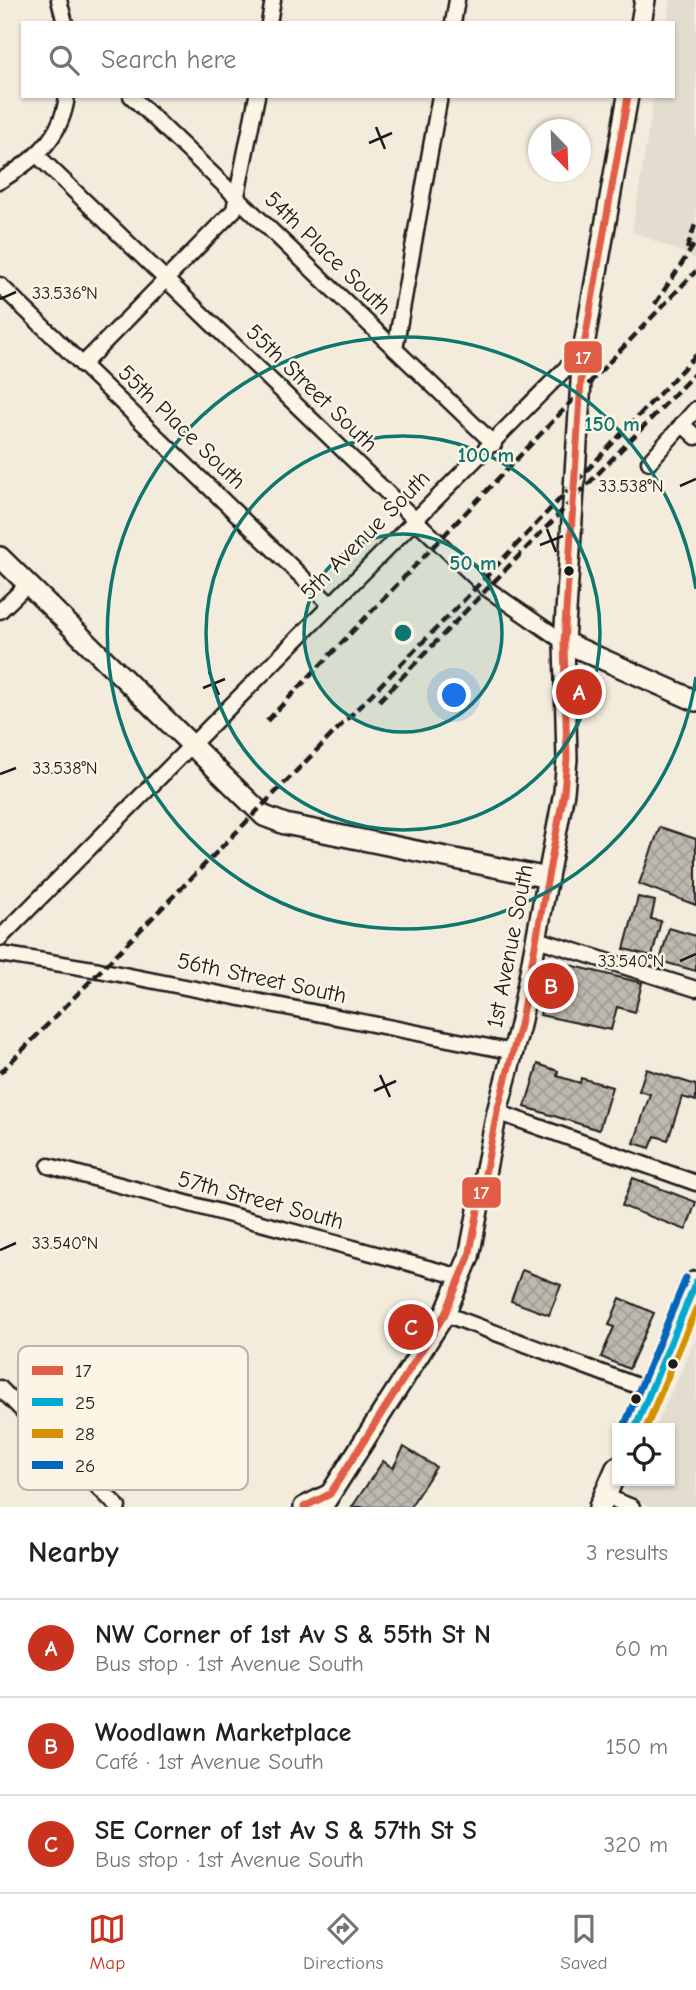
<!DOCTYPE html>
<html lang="en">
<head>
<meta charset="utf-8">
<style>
	:root { --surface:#fff; --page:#f2f2f2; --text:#202124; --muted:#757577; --line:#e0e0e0; --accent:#c8321e }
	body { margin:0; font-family:"Comic Neue",sans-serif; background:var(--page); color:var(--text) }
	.controls { position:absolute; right:21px; bottom:21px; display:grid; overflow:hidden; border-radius:0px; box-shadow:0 2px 5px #0004 }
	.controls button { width:63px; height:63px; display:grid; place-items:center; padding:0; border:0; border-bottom:2px solid var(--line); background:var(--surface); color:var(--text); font:35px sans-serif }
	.compass { position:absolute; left:528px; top:119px; width:63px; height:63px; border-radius:50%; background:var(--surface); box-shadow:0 2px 5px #0004; rotate:157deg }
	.you { position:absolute; left:455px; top:696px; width:24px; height:24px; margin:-18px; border:5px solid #fff; border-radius:50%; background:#1a73e8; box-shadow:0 0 0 10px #1a73e833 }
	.badge { display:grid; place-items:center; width:46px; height:46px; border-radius:50%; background:var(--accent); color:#fff; font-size:23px; font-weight:700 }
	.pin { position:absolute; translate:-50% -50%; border:4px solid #fff; box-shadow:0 2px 7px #0006 }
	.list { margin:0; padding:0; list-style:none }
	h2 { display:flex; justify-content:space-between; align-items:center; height:91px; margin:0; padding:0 28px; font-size:30px }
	h2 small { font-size:23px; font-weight:400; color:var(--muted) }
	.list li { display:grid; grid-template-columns:46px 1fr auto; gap:21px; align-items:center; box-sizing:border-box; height:98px; padding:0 28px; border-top:2px solid var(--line) }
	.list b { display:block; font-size:26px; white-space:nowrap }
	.list p { margin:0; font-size:23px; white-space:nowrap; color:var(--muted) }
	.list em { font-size:23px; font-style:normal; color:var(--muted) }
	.icon { flex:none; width:38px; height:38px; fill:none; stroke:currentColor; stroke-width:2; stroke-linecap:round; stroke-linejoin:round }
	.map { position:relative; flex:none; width:696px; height:1507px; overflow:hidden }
	.search { position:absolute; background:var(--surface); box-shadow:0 2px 5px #0004; left:21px; right:21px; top:21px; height:77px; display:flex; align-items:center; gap:18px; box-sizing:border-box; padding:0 24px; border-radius:0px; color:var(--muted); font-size:26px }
	.sheet { height:385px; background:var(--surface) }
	nav { display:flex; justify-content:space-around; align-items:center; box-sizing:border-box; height:98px; border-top:2px solid var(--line); background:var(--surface); font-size:19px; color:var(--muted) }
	nav a { display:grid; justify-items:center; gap:4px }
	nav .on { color:var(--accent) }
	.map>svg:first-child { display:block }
</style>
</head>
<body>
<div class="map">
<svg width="696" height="1507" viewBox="0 0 696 1507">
	<defs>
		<pattern id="building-cross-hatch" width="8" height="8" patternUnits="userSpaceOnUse" patternTransform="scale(1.75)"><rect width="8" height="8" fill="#beb9ae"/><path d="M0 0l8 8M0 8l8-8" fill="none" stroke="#a39e95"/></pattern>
	</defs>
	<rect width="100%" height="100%" fill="#f3ecdd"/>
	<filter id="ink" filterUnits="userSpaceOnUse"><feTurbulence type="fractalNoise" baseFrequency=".0143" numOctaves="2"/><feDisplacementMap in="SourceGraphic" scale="14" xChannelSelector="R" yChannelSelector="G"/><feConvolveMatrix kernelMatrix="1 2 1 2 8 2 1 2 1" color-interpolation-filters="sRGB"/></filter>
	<g filter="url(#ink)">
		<g fill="#e3ddcf">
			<polygon points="670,0 696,0 696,259 632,231 654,96 673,96 673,23 667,23"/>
			<polygon points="696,1338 696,1507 652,1507 624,1496 632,1481 670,1481 670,1428 655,1428"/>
		</g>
		<g fill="url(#building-cross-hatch)" stroke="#1c1c1c" stroke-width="2">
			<polygon points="660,827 696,839 696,905 639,884"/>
			<polygon points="638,897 655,901 651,919 661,921 652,956 624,949"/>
			<polygon points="669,928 696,936 696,971 660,961"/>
			<polygon points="554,961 642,983 635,1012 617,1007 611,1030 540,1015"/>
			<polygon points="538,1064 558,1071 557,1076 580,1083 581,1078 612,1087 599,1130 525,1107"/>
			<polygon points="646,1069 696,1085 696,1101 682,1097 668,1140 655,1136 650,1148 634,1143 650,1094 639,1091"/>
			<polygon points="633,1178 696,1202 686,1230 622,1206"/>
			<polygon points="522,1270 561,1285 549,1315 511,1301"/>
			<polygon points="620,1298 654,1313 629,1369 601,1357 614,1327 609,1325"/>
			<polygon points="404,1447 436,1467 410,1507 352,1507 383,1461 393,1468"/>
		</g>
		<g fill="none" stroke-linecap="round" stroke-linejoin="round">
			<g stroke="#1c1c1c" stroke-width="19">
				<g id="street">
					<polyline points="59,0 65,23"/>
					<polyline points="269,23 273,0"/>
					<polyline points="453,23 457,0"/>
					<polyline points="131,96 494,444"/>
					<polyline points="38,156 486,588 564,642"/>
					<path d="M0,181C34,160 62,138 67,96"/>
					<polyline points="0,285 330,604"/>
					<polyline points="395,349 440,96"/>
					<polyline points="82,365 234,210 257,96"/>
					<polyline points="682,424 696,437"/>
					<polyline points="649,462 696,409"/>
					<polyline points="0,611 28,584"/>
					<polyline points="0,938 583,351"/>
					<polyline points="537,939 696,989"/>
					<polyline points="0,954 99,970 514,1052"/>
					<polyline points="497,1112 696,1183"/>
					<polyline points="49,1166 461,1277"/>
					<polyline points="445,1314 651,1391"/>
					<polyline points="0,1388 118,1507"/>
					<polyline points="605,1496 632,1507"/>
				</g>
			</g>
			<g stroke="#1c1c1c" stroke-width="24">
				<g id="secondary">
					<polyline points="641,23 645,0"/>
					<polyline points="0,557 264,816 285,824 548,878"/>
					<polyline points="564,642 696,701"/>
					<polyline points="304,1507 330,1494"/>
					<polyline points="322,1507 445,1314 469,1257 497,1112 520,1025 564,792 567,759 564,642 583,351 628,96"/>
				</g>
			</g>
			<g stroke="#1c1c1c" stroke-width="26">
				<g id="primary">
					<polyline points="635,1428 696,1282"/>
					<polyline points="600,1507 617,1468"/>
				</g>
			</g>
			<use href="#street" stroke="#fcf5e5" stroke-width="14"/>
			<use href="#secondary" stroke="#fcf5e5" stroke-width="19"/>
			<use href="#primary" stroke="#fcf5e5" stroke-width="21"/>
			<g stroke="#1c1c1c" stroke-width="4.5" stroke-dasharray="10 5" stroke-linecap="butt">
				<polyline points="687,249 696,222"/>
				<polyline points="655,304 696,242"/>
				<polyline points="379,701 696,372"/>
				<polyline points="267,721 696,271"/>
				<polyline points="0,1073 467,597 696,355"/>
			</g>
			<g stroke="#fcf5e5" stroke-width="12">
				<polyline id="bus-1" points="304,1507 330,1494 445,1314 469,1257 497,1112 520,1025 564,792 567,759 564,642 583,351 628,96"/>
			</g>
			<g stroke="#fcf5e5" stroke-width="12">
				<polyline id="bus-2" points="635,1428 696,1282"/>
			</g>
			<g stroke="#fcf5e5" stroke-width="12">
				<polyline id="bus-3" points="646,1428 696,1309"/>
			</g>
			<g stroke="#fcf5e5" stroke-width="12">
				<polyline id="bus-4" points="625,1424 686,1278"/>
			</g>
			<use href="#bus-1" stroke="#e15d46" stroke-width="7"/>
			<use href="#bus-2" stroke="#00a9ce" stroke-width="7"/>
			<use href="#bus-3" stroke="#d69104" stroke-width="7"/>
			<use href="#bus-4" stroke="#0065bd" stroke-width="7"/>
		</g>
	</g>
	<path fill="none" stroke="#1c1c1c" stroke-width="2.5" d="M376,127L385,149M369,143L392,133M0,299L16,292M680,486L696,479M547,529L556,552M540,545L563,536M209,672L219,695M203,688L225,679M0,774L16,768M680,961L696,954M380,1075L390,1097M374,1091L396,1081M0,1250L16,1243"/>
	<circle cx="403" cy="633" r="99" fill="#0f766e" fill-opacity=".12"/>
	<g fill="none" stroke="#0f766e" stroke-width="3.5">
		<circle cx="403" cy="633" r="99"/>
		<circle cx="403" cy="633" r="197"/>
		<path d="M696 677A296 296 0 1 1 696 589"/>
	</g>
	<g fill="#1c1c1c" stroke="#fcf5e5" stroke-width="2.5">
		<circle cx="569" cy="571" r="6"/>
		<circle cx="673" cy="1364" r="6"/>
		<circle cx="636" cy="1399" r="6"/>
	</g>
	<g text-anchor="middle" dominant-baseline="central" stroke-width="5" stroke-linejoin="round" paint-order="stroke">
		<g font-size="23" fill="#1c1c1c" stroke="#fcf5e5">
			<text transform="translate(328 253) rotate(44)">54th Place South</text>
			<text transform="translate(312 388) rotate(44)">55th Street South</text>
			<text transform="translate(182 427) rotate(44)">55th Place South</text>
			<text transform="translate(365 535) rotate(-45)">5th Avenue South</text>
			<text transform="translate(510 946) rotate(-79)">1st Avenue South</text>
			<text transform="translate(262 978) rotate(12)">56th Street South</text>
			<text transform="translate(261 1200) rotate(15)">57th Street South</text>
		</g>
	</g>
	<rect x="18" y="1346" width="230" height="144" rx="10" fill="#fcf5e5" stroke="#b9b4a9" stroke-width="2"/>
	<rect x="32" y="1366" width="31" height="9" fill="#e15d46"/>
	<rect x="32" y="1398" width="31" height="8" fill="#00a9ce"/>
	<rect x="32" y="1429" width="31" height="9" fill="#d69104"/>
	<rect x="32" y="1461" width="31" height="8" fill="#0065bd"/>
	<g font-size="19" fill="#1c1c1c">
		<text x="75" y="1377">17</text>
		<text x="75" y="1409">25</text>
		<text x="75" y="1440">28</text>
		<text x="75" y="1472">26</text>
	</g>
	<g font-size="18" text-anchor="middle" fill="#1c1c1c" stroke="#fcf5e5" stroke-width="5" stroke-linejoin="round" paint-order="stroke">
		<text x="65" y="299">33.536°N</text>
		<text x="631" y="492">33.538°N</text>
		<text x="65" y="774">33.538°N</text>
		<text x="631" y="967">33.540°N</text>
		<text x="65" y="1249">33.540°N</text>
	</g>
	<circle cx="403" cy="633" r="10" fill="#0f766e" stroke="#fcf5e5" stroke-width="3.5"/>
	<g font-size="21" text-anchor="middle" font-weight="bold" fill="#0f766e" stroke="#fcf5e5" stroke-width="5" stroke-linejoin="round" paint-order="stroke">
		<text x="612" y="431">150 m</text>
		<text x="486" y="462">100 m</text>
		<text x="473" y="570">50 m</text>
	</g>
	<g stroke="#fcf5e5" stroke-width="2.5">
		<rect x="563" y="340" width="40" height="34" rx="7" fill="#e15d46"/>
		<rect x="461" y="1176" width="41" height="33" rx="7" fill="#e15d46"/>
	</g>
	<g font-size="19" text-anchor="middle" font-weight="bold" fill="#fff">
		<text x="583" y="364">17</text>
		<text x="481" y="1199">17</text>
	</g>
</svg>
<div class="controls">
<button><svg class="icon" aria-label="locate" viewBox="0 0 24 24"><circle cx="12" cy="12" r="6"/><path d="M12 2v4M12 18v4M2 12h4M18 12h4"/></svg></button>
</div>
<svg class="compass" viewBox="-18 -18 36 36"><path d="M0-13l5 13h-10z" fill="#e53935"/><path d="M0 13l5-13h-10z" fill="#757577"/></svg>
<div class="you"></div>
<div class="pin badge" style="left:579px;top:692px">A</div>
<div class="pin badge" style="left:551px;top:986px">B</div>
<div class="pin badge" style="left:411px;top:1327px">C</div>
<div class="search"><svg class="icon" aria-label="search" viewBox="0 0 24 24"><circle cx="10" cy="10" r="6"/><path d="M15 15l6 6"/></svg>Search here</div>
</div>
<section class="sheet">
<h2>Nearby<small>3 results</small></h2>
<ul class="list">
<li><span class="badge">A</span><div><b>NW Corner of 1st Av S &amp; 55th St N</b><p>Bus stop · 1st Avenue South</p></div><em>60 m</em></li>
<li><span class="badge">B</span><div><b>Woodlawn Marketplace</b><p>Café · 1st Avenue South</p></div><em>150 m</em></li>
<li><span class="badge">C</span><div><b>SE Corner of 1st Av S &amp; 57th St S</b><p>Bus stop · 1st Avenue South</p></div><em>320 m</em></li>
</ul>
</section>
<nav>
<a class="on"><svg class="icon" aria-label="map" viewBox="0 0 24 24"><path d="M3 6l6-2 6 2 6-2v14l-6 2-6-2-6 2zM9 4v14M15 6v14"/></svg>Map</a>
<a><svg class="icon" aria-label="directions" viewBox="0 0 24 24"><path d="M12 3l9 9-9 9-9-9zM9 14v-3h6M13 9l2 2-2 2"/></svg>Directions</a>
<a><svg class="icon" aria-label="saved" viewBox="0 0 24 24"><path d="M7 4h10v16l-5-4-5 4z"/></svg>Saved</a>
</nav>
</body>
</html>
